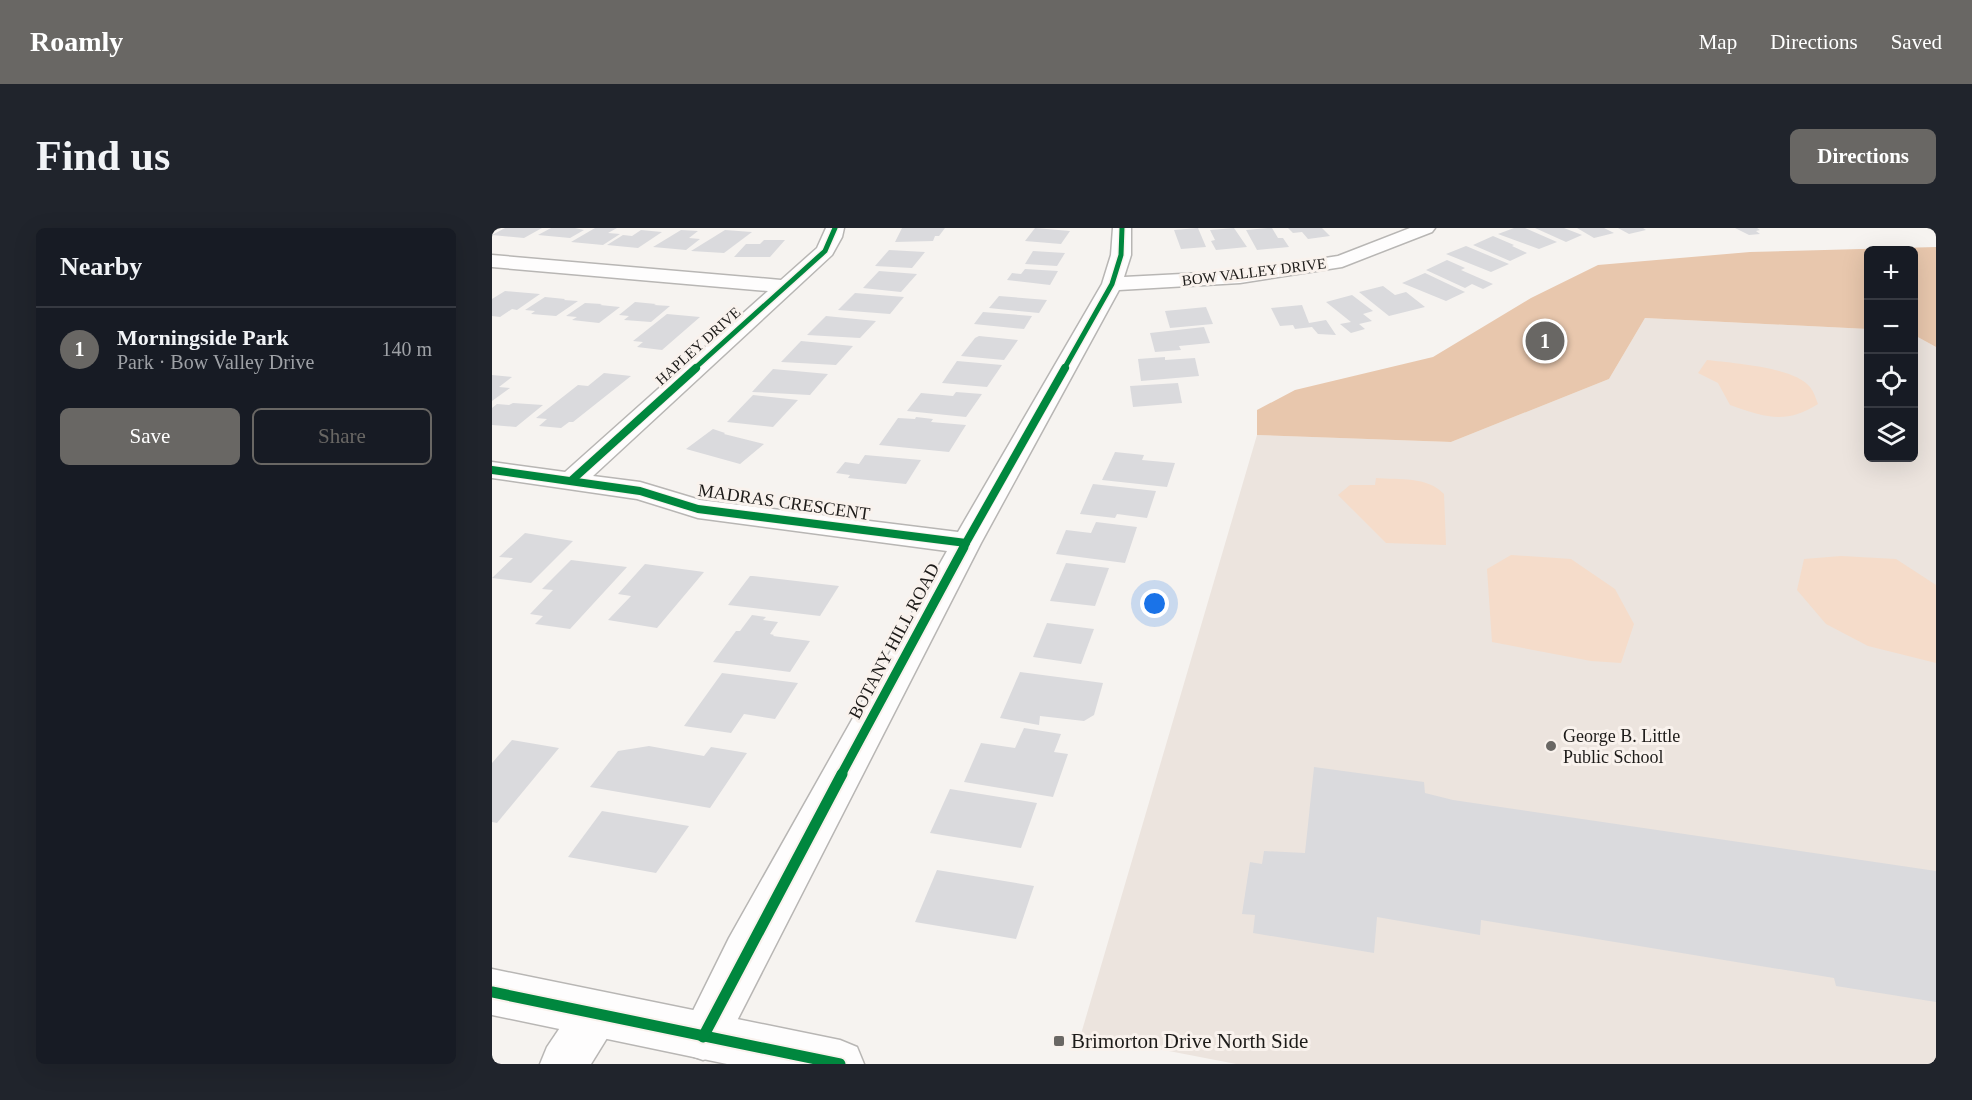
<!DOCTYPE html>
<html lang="en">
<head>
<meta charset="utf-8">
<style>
	:root { --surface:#171b24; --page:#20242c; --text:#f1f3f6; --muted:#9ea1a6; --line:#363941; --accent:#696764 }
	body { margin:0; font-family:"Times New Roman",serif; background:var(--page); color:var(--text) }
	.controls { position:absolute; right:18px; top:18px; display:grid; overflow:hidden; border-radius:9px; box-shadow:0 6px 24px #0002 }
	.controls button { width:54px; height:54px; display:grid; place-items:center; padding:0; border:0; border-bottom:2px solid var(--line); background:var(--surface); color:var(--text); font:30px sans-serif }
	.you { position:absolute; left:663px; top:376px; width:21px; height:21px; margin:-15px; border:4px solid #fff; border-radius:50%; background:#1a73e8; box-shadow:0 0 0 9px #1a73e833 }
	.badge { display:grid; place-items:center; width:39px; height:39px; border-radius:50%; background:var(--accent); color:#fff; font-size:20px; font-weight:700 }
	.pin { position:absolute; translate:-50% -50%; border:3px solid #fff; box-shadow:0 2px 6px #0006 }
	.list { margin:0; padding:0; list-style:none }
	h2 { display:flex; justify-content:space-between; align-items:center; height:78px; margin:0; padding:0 24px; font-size:26px }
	h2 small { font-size:20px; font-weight:400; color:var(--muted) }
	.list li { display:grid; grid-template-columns:39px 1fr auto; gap:18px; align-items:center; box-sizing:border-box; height:84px; padding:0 24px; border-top:2px solid var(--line) }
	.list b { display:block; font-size:22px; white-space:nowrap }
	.list p { margin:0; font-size:20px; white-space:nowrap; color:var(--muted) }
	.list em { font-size:20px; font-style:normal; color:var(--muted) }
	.actions { display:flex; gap:12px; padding:18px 24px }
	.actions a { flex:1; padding:14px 0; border:2px solid var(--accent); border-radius:9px; text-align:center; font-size:21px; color:var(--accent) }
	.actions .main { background:var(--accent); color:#fff }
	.icon { flex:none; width:33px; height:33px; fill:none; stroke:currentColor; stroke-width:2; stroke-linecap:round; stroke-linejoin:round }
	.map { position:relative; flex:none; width:1444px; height:836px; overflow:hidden; border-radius:9px }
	header { display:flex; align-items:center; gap:36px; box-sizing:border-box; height:84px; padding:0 30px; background:var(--accent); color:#fff }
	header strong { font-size:28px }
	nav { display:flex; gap:33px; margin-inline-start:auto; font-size:21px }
	.intro { display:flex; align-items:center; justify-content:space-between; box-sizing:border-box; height:144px; padding:0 36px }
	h1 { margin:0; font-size:42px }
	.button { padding:15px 27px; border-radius:9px; background:var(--accent); color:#fff; font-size:21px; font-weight:700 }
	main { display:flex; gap:36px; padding:0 36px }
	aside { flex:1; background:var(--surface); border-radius:9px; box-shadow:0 6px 24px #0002 }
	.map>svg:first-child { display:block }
</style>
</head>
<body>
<header>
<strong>Roamly</strong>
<nav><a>Map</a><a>Directions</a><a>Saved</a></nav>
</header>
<div class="intro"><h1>Find us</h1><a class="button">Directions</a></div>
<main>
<aside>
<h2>Nearby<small></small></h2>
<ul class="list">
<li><span class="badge">1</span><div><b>Morningside Park</b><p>Park · Bow Valley Drive</p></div><em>140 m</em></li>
</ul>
<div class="actions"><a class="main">Save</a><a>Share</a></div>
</aside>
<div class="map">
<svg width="1444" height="836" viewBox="0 0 1444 836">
	<rect width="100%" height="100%" fill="#f6f3f0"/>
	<polygon fill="#ece4de" points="1153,90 1376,101 1376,230 1422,230 1422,107 1444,119 1444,836 744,836 589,806 765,207 959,214 1117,151"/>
	<g fill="#f5dcca">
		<path d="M1215,132C1239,135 1303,139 1318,159C1322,164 1324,171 1326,176C1293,197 1273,189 1238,177L1226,155L1206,145Z"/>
		<path d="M884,250C907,252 935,248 952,266L954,317L894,315L846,267L858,257H883Z"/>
		<polygon points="1019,327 1079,331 1123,361 1142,396 1129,435 1099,433 1000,414 995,341"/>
		<polygon points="1349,328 1404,331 1444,357 1444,435 1376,418 1334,396 1305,362 1312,331"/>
	</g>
	<polygon fill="#e8c7ad" points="1444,19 1444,119 1422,107 1422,22 1376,22 1376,101 1153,90 1117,151 959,214 765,207 765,182 803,162 941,129 1039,70 1106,37 1258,24"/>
	<g fill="#dadadd">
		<polygon points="13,0 50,0 32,10 0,7"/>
		<polygon points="59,0 83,0 92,2 78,10 46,7"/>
		<polygon points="103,0 125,0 116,5 128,6 111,17 79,14"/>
		<polygon points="410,0 453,0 447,8 443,8 441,13 403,14"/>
		<polygon points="543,0 578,3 569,16 533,13"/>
		<polygon points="706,0 714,19 689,21 682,2"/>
		<polygon points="742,0 755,19 724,22 719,13 723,12 718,2"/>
		<polygon points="776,0 780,0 786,10 791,10 797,19 765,22 754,2"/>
		<polygon points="796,0 830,0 838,8 816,11 810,4 801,5"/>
		<polygon points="1022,0 1033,0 1065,14 1047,21 1006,6"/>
		<polygon points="1043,0 1072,0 1090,7 1074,14"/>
		<polygon points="1085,0 1112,0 1122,5 1102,10"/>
		<polygon points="1126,0 1151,0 1154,2 1137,6"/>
		<polygon points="1243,0 1265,0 1268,2 1264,3 1268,6 1257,7"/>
		<polygon points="149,2 170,4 146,20 115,17 131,7 140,8"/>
		<polygon points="189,2 206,3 197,10 208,11 194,22 161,19"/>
		<polygon points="233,2 260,4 232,25 199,23"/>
		<polygon points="1001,8 1022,17 1020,18 1035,25 1018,33 981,17"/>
		<polygon points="272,12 293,12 278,29 242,29 254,16 268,16"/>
		<polygon points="974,18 1017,36 999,44 954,26"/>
		<polygon points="397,22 433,24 420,40 383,38"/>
		<polygon points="541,23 573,25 565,38 533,36"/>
		<polygon points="955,32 973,40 969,42 1001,56 991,61 980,56 973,60 934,42"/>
		<polygon points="533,41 566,43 558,57 515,52 520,45 529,46"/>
		<polygon points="387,43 425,46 409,64 371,60"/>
		<polygon points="933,45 973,64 954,73 910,55"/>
		<polygon points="891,58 903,67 914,64 933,79 897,88 867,64"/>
		<polygon points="13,63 48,66 25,82 20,81 8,89 0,88 0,71"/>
		<polygon points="363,65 412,69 398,86 346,82"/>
		<polygon points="860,67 881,83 871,86 880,93 867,96 873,101 859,105 848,96 859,94 834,74"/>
		<polygon points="507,68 555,72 547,85 497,80"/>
		<polygon points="53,69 73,71 72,72 86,73 64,88 39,86 43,83 33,82"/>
		<polygon points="143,74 164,76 162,77 178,78 159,94 132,92 137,88 127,87"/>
		<polygon points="93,75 110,76 108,77 128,79 107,95 80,92 85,89 74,88"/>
		<polygon points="810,77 817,95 834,92 844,107 826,106 820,99 803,101 801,97 788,98 779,80"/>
		<polygon points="714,79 721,96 678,100 673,83"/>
		<polygon points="491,84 540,88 532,101 482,96"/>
		<polygon points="175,86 208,89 170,122 145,119 151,114 141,113"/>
		<polygon points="334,88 384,93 368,110 315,107"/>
		<polygon points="712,99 718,115 687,118 689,122 663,124 658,105"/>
		<polygon points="487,108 526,112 512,132 469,128 483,110"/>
		<polygon points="309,113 361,118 344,137 289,134"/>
		<polygon points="673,129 673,132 703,130 707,148 649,153 646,131"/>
		<polygon points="465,133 510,137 495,159 450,155"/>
		<polygon points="281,141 336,146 318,167 260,164"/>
		<polygon points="112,145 139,148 81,194 77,194 69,200 47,198 55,191 44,190 86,157 96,158"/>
		<polygon points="0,147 20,149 7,159 18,160 0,173"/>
		<polygon points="686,155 690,175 641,179 638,158"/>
		<polygon points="464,164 490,166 474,189 415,183 429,165 461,168"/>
		<polygon points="261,167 306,172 281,199 235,194"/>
		<polygon points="21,175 51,177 24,199 0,197 0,180 5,176 17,177"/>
		<polygon points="424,189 441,191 439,194 474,197 457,224 387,217 406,190 423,191"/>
		<polygon points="221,201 233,205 232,206 272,216 248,236 194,221"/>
		<polygon points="623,224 652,227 650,232 683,235 675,259 610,252"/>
		<polygon points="373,227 429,232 414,256 356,250 358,247 344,245 353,234 367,236"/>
		<polygon points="601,256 664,263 655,290 625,286 623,290 588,286"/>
		<polygon points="604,294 645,299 633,335 564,326 574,302 599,305"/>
		<polygon points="33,305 81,313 39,355 0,350 21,330 7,329"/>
		<polygon points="79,332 135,339 78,401 43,396 51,388 38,386 61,362 50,361"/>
		<polygon points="574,335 617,340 603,378 558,373"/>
		<polygon points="153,336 212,344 165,400 116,392 139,368 126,366"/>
		<polygon points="258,348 261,348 347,358 328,388 236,377"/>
		<polygon points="260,387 274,389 271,392 286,394 278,406 282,407 281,408 318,413 298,444 221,434 244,403 248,403"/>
		<polygon points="555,395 602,401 589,436 541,429"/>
		<polygon points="528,444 611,455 602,487 592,493 548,488 547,497 508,490"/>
		<polygon points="230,445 306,455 283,491 252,486 239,505 192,498"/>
		<polygon points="532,500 569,506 562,524 576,526 561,569 472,554 489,515 523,520"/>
		<polygon points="20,512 67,520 5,595 0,594 0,535"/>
		<polygon points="157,518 212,528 219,519 255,525 218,580 98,559 126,523"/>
		<polygon points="822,539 932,554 933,565 961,572 1444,643 1444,774 1344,758 1342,750 989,692 988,707 885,689 882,725 761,705 763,687 750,686 758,634 770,636 772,623 813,625"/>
		<polygon points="458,561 545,575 529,620 438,605"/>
		<polygon points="110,583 197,598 164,645 76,629"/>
		<polygon points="445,642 542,658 524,711 423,694"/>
	</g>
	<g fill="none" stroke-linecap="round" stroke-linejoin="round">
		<g stroke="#b8b6b4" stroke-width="3">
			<g id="minor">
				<polygon points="334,0 352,0 350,9 340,27 101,248 148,254 208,272 466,304 610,56 619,27 621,0 639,0 639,27 632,49 748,43 846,28 918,0 943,0 940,4 850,39 748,55 627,62 489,315 228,826 211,832 194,826 188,809 237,710 455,323 206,290 145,271 0,250 0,234 73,244 276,63 0,39 0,27 289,52 325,20"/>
				<polygon points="104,763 120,770 127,786 120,802 99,836 48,836 55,819 88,770"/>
			</g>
		</g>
		<g stroke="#b8b6b4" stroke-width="3">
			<polygon id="tertiary" points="0,741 348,812 365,819 372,836 235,836 0,787"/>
		</g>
		<use href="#minor" fill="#fefdfd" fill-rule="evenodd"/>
		<use href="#tertiary" fill="#fefdfd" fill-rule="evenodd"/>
		<g stroke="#f9f2ed" stroke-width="8">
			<g id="cycleway-far3">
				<polyline points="202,141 333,23 343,0"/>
				<polyline points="572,141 620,56 629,27 630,0"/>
			</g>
		</g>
		<g stroke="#f9f2ed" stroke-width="10">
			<g id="cycleway-far2">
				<polyline points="0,242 148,263 206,281 474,315"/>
				<polyline points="80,252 204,140"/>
				<polyline points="471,320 573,140"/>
			</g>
		</g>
		<g stroke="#f9f2ed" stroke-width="13">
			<polyline id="cycleway-far1" points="349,547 472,319"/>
		</g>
		<g stroke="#f9f2ed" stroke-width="15">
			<g id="cycleway">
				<polyline points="0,764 348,836"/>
				<polyline points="211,809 350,546"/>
			</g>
		</g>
		<use href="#cycleway-far3" stroke="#00873e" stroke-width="5"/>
		<use href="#cycleway-far2" stroke="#00873e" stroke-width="8"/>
		<use href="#cycleway-far1" stroke="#00873e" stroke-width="9"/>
		<use href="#cycleway" stroke="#00873e" stroke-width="11"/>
	</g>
	<g fill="#696764" stroke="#f9f2ed" stroke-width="2">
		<circle cx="1059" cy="518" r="6"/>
		<rect x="561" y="807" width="12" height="12" rx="3"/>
	</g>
	<g text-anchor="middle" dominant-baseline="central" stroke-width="6" stroke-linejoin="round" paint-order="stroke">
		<g font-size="15" fill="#1d1b19" stroke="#f9f2ed">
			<text transform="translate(762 44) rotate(-7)">BOW VALLEY DRIVE</text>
			<text transform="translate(206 118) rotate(-42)">HAPLEY DRIVE</text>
		</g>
		<g font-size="18" fill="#1d1b19" stroke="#f9f2ed">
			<text transform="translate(292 274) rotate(8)">MADRAS CRESCENT</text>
			<text transform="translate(402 413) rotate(-62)">BOTANY HILL ROAD</text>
		</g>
		<g font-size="18" fill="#1d1b19" stroke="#f9f2ed" text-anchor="start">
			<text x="1071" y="508">George B. Little<tspan x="1071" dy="21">Public School</tspan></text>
		</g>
		<g font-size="21" fill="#1d1b19" stroke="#f9f2ed" text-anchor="start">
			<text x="579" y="813">Brimorton Drive North Side</text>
		</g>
	</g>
</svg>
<div class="controls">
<button>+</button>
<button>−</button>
<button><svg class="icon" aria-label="locate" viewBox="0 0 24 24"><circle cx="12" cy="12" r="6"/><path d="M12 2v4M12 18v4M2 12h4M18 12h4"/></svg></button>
<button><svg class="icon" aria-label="layers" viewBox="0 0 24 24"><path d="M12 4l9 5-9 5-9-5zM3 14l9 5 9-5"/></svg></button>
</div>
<div class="you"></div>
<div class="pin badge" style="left:1053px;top:113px">1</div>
</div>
</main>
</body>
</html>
